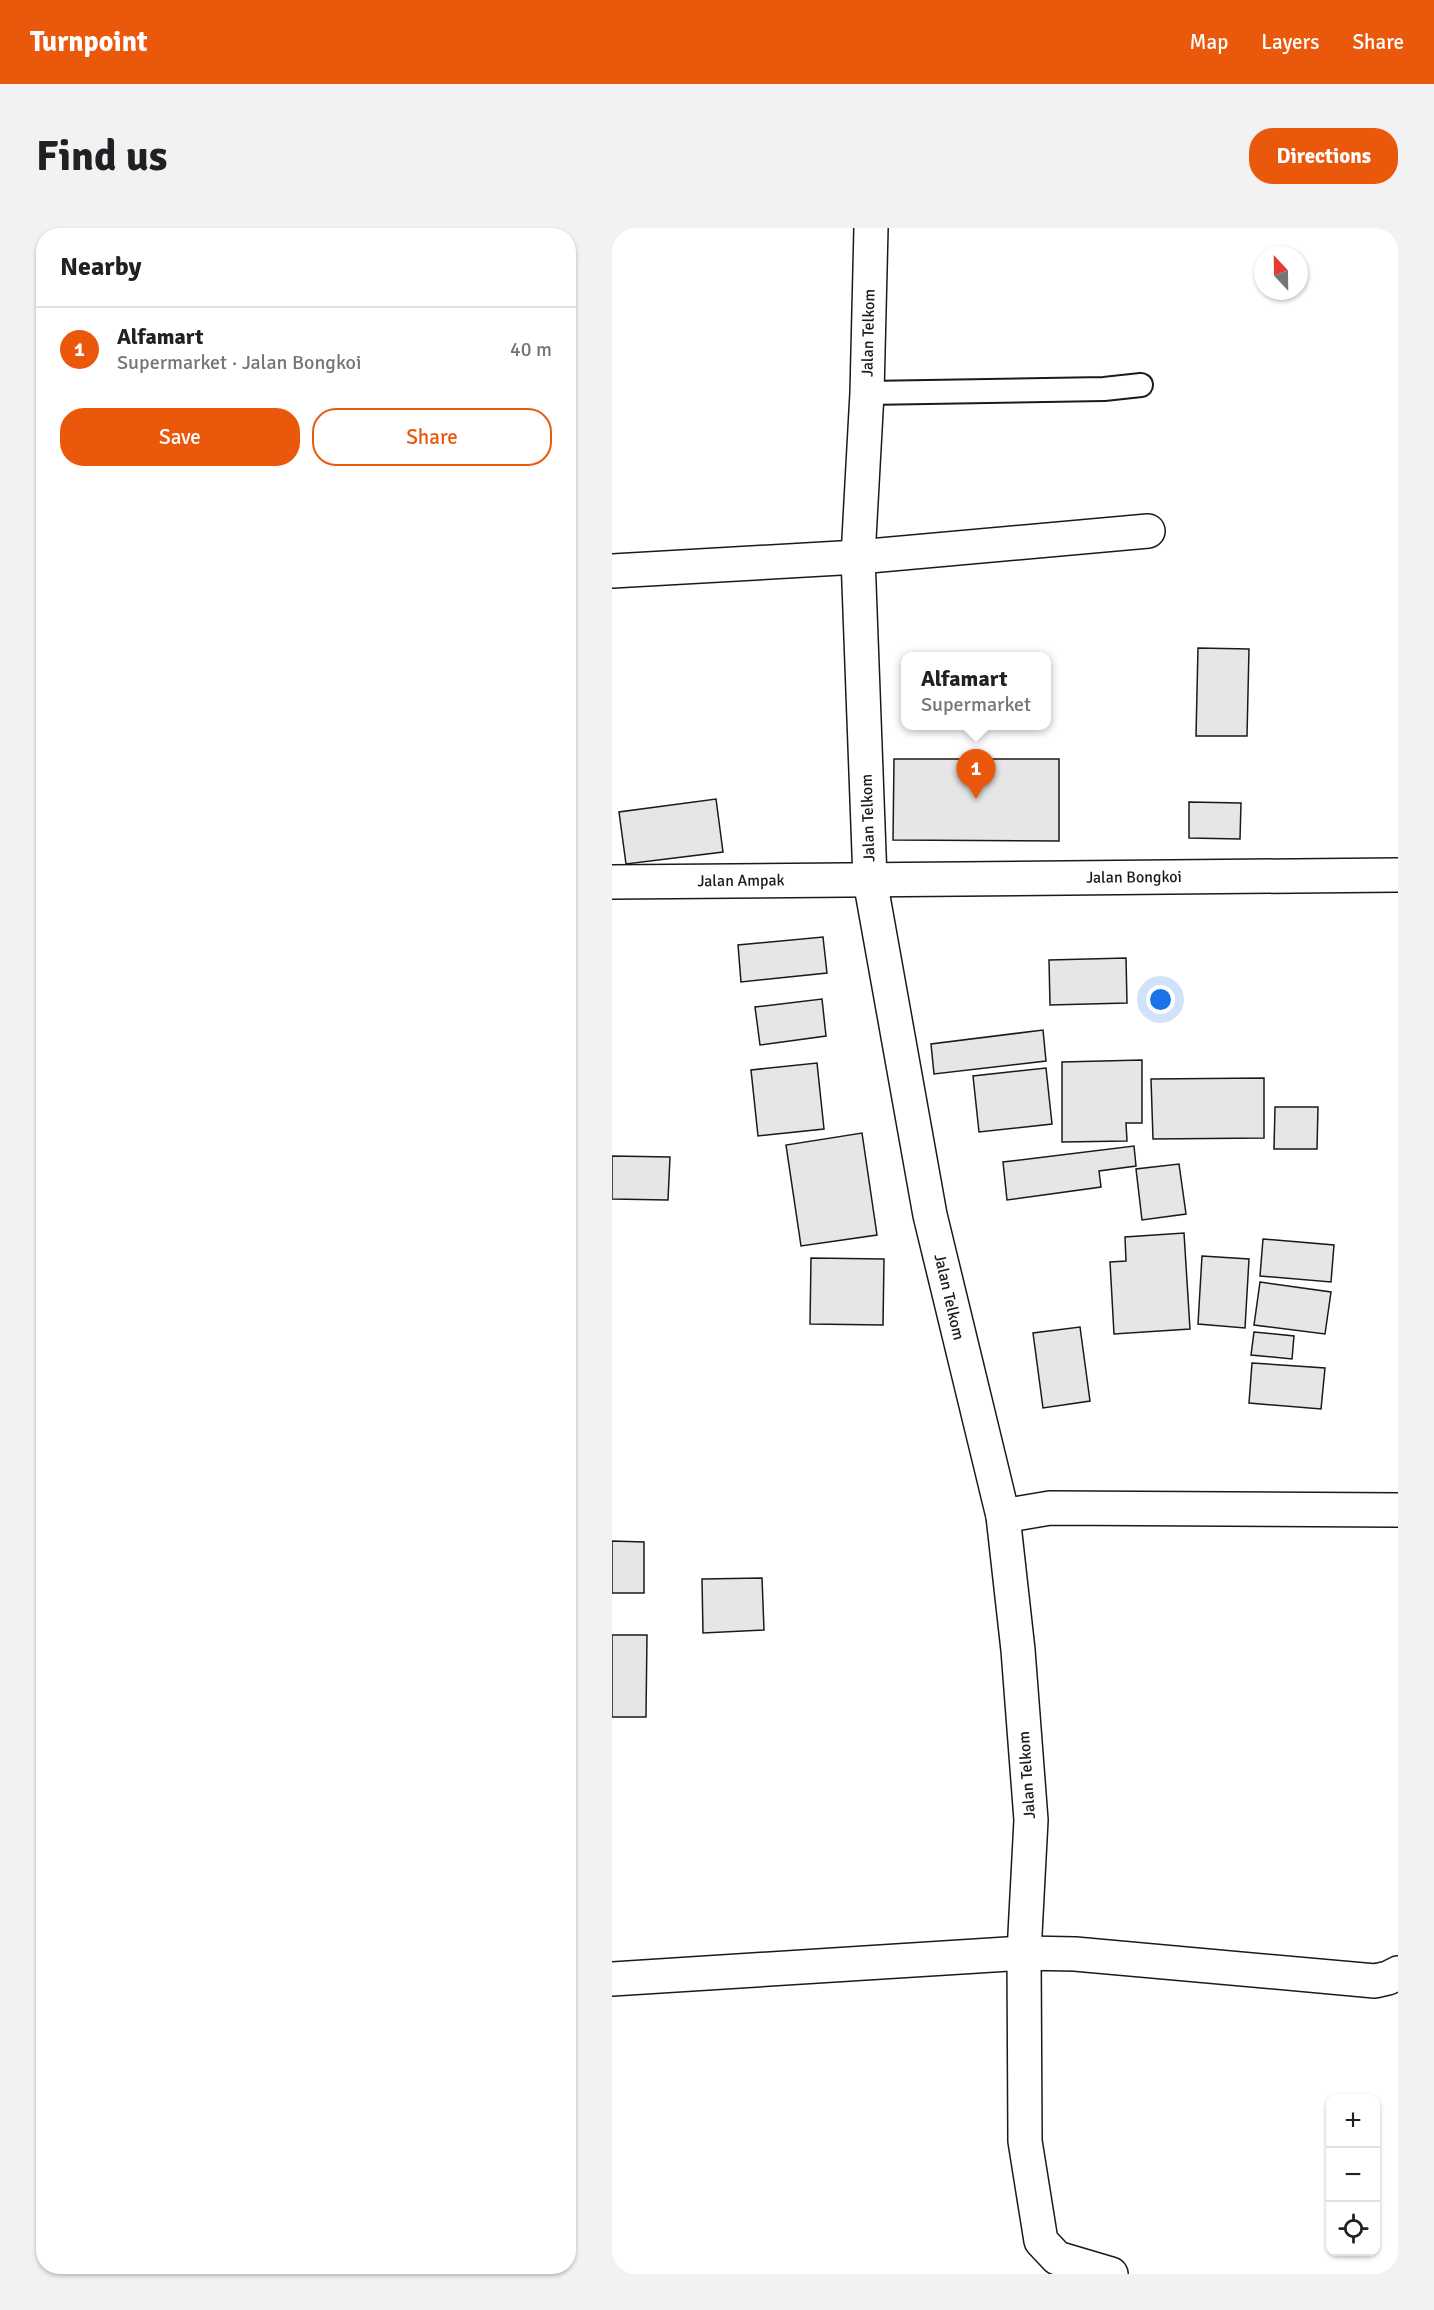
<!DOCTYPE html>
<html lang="en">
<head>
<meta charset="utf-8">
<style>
	:root { --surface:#fff; --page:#f2f2f2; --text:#202124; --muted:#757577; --line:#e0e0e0; --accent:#ea580c }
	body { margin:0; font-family:Signika,sans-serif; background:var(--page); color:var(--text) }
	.controls { position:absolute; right:18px; bottom:18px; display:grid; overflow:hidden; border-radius:12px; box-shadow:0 2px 4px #0004 }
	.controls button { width:54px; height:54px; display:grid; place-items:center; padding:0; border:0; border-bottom:2px solid var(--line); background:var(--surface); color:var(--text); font:30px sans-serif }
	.compass { position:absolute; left:642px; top:18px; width:54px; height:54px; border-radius:50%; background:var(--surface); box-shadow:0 2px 4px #0004; rotate:338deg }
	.you { position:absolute; left:549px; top:772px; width:21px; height:21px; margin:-15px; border:4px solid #fff; border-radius:50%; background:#1a73e8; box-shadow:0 0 0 9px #1a73e833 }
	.badge { display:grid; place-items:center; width:39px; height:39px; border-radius:50%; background:var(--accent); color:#fff; font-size:20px; font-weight:700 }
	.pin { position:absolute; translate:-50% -50px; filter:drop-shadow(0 2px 3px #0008) }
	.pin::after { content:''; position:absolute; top:32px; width:21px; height:18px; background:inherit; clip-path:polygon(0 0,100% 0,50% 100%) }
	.popup { position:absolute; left:289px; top:424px; width:150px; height:78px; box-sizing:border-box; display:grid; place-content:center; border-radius:12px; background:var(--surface); filter:drop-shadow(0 2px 4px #0005); font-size:20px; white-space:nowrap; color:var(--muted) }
	.popup b { font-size:22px; color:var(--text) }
	.popup::after { content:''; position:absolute; left:50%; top:100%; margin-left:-12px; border:12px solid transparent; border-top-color:var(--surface) }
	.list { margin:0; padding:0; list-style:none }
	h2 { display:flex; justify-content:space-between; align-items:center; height:78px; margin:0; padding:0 24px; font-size:26px }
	h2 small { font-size:20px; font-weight:400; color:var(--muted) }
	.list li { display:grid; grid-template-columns:39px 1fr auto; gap:18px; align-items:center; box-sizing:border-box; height:84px; padding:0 24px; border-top:2px solid var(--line) }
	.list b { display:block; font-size:22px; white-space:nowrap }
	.list p { margin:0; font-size:20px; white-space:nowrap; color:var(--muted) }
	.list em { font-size:20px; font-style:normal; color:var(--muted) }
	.actions { display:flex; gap:12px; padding:18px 24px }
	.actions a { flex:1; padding:14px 0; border:2px solid var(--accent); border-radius:24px; text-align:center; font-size:21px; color:var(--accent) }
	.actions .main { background:var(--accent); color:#fff }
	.icon { flex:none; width:33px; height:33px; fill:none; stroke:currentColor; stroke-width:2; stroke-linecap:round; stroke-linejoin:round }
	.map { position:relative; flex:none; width:786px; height:2046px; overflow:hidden; border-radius:24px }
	header { display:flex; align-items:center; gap:36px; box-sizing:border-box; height:84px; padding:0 30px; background:var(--accent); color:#fff }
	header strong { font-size:28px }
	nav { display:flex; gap:33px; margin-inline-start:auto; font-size:21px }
	.intro { display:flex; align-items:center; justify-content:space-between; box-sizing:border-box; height:144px; padding:0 36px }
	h1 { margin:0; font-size:42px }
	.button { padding:15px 27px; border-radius:24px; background:var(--accent); color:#fff; font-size:21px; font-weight:700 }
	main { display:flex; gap:36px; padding:0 36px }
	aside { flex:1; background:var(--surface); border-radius:24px; box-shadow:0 2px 4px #0004 }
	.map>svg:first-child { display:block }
</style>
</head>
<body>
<header>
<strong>Turnpoint</strong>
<nav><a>Map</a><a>Layers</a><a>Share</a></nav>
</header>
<div class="intro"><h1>Find us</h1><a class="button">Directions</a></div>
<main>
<aside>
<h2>Nearby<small></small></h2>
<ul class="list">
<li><span class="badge">1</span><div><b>Alfamart</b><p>Supermarket · Jalan Bongkoi</p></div><em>40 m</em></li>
</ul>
<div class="actions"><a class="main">Save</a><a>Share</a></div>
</aside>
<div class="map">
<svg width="786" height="2046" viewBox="0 0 786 2046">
	<rect width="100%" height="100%" fill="#fff"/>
	<g fill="#e6e6e6" stroke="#1a1a1a" stroke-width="1.5">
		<polygon points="586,420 637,421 635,508 584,508"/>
		<polygon points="282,531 447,531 447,613 281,612"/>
		<polygon points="104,571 111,624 14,636 7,584"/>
		<polygon points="577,574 629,575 628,611 577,610"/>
		<polygon points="211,709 215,745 129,754 126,717"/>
		<polygon points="514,730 515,775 438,777 437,732"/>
		<polygon points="210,771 214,808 148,817 143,779"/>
		<polygon points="431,802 434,833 322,846 319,816"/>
		<polygon points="530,832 530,895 514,895 515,913 450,914 450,834"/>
		<polygon points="205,835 212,901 146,908 139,842"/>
		<polygon points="434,840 440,896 367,904 361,848"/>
		<polygon points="652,850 652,910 541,911 539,851"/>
		<polygon points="663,879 706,879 705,921 662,921"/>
		<polygon points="250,905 265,1007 189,1018 174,917"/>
		<polygon points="522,918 524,938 487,943 489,959 395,972 391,934"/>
		<polygon points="0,928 58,929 56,972 0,971"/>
		<polygon points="567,936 574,986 530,992 524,941"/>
		<polygon points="572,1005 578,1101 502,1106 498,1034 514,1033 513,1009"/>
		<polygon points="651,1011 722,1017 719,1054 648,1048"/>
		<polygon points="590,1028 637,1031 633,1100 586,1096"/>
		<polygon points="199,1030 272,1031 271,1097 198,1096"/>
		<polygon points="648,1054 719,1064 713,1106 642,1097"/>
		<polygon points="468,1099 478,1173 431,1180 421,1105"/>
		<polygon points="642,1104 682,1108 680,1131 639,1127"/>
		<polygon points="640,1135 713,1140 709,1181 637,1175"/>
		<polygon points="0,1313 32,1314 32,1365 0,1365"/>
		<polygon points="150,1350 152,1402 91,1405 90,1351"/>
		<polygon points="0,1407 35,1407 34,1489 0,1489"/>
	</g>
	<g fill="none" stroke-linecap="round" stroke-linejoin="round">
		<g stroke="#1a1a1a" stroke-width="26">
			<polyline id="lane" points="255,165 492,161 529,157"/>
		</g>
		<g stroke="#1a1a1a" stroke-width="36">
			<g id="street">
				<polyline points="0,343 246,329 536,303"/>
				<path id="s1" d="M0,654L786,647"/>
				<polyline points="391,1288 438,1280 786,1282"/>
				<path id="s2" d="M0,1751L412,1725L419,1592L406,1422L391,1288L318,987L258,652L246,329L255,165L259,0"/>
				<polyline points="499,2046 445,2030 429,2013 413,1913 412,1725 463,1726 763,1753 776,1750 786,1745"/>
			</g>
		</g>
		<use href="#lane" stroke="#fff" stroke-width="22"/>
		<use href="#street" stroke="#fff" stroke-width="33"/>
	</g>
	<g text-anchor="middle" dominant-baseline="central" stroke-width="4.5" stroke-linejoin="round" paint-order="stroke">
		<g font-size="16" fill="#1a1a1a" stroke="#fff">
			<text stroke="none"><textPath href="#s2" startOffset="2049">Jalan Telkom</textPath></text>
			<text transform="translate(256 590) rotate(-92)">Jalan Telkom</text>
			<text stroke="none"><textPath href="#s1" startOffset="522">Jalan Bongkoi</textPath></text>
			<text stroke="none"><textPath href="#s1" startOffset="129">Jalan Ampak</textPath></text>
			<text transform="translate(337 1069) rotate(77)">Jalan Telkom</text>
			<text transform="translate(415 1547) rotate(-94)">Jalan Telkom</text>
		</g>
	</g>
</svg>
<div class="controls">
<button>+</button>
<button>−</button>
<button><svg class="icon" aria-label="locate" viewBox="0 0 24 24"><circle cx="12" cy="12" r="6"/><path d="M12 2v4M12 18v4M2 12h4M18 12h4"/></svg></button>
</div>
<svg class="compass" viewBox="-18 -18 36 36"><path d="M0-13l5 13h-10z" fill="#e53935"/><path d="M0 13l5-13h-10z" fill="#757577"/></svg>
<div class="you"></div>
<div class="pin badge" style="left:364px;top:571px">1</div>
<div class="popup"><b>Alfamart</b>Supermarket</div>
</div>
</main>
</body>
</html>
